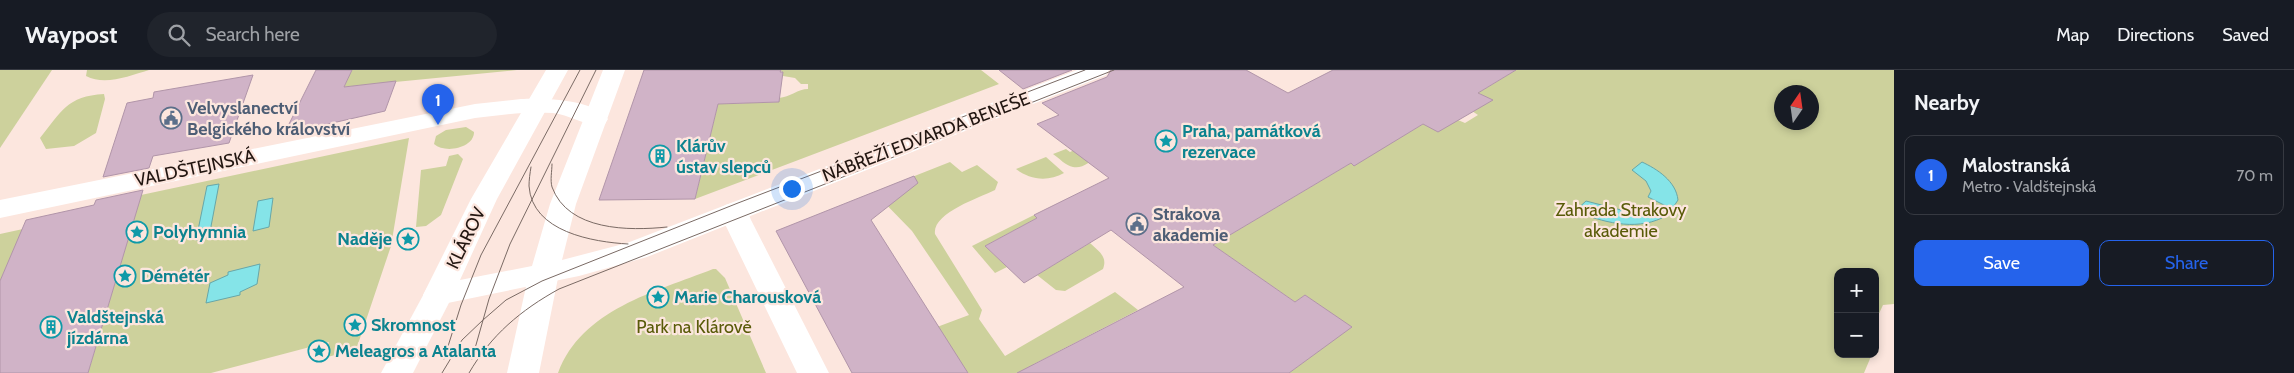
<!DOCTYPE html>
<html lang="en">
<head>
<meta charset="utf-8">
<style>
	:root { --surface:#171b24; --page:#20242c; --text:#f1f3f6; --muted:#9ea1a6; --line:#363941; --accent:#2563eb }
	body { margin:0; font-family:Cabin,sans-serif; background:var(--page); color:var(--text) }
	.controls { position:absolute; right:15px; bottom:15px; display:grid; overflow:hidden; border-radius:10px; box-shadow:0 2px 8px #0003 }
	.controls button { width:45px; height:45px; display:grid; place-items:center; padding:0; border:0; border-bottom:1px solid var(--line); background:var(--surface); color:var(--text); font:25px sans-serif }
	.compass { position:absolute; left:1774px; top:15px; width:45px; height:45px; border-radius:50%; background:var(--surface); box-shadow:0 2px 8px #0003; rotate:13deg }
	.you { position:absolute; left:791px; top:118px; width:18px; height:18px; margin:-12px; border:4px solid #fff; border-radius:50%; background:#1a73e8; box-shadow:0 0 0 8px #1a73e833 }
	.badge { display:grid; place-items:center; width:32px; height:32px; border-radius:50%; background:var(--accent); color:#fff; font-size:16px; font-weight:700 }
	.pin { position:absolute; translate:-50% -41px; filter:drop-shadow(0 1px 2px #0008) }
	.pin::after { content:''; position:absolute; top:26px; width:18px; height:15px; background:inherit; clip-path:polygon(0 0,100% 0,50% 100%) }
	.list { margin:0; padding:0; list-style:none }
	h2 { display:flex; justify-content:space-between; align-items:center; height:65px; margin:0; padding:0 20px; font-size:21px }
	h2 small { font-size:16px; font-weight:400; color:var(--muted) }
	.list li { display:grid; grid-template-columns:32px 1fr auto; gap:15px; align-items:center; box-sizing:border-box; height:80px; margin:0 10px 10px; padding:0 10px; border:1px solid var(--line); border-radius:10px }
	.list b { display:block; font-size:19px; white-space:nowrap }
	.list p { margin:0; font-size:16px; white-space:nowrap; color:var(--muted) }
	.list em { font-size:16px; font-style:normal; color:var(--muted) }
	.actions { display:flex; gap:10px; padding:15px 20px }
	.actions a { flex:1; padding:11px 0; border:1px solid var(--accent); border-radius:10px; text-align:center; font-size:18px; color:var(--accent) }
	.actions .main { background:var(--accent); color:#fff }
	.icon { flex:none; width:28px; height:28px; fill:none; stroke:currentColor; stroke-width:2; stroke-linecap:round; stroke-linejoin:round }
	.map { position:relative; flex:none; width:1894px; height:303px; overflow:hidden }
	header { display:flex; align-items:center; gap:30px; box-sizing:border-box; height:70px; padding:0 25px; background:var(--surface); border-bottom:1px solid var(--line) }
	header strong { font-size:24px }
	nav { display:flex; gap:28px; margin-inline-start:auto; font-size:18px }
	.search { width:350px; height:45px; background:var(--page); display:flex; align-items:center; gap:12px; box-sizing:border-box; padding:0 18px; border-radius:28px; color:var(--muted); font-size:19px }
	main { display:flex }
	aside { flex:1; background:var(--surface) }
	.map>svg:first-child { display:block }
</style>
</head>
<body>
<header>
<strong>Waypost</strong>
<div class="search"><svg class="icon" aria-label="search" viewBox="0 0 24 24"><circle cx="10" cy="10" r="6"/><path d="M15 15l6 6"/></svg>Search here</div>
<nav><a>Map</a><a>Directions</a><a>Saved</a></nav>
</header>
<main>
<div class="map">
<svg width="1894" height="303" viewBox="0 0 1894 303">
	<rect width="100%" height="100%" fill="#fce6de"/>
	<g fill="#cdd19c" fill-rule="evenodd">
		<polygon points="0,0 52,0 0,78"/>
		<path d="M87,0H149C129,6 105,16 86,6Z"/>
		<polygon points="352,0 517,0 344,17"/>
		<path d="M781,0H981L999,14L695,129L718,34L779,32V28C790,27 798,19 808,19V14H801L795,8L783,6Z"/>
		<path d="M1516,0H1894V234L1883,235L1875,252V202H1838V284H1872L1864,303H1289L1351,257L1305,225L1295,232L1213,175L1351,93L1354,95L1423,54L1458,50L1465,53L1478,45L1472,41L1492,30L1478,23ZM1782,22H1812V52H1782Z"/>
		<path d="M104,24L105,29L96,63L74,76L46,79L40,68C61,42 67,26 104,24Z"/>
		<path d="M466,57L474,62C474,78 445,84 434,74L436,66L446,60Z"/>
		<path d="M1118,60C1109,71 1090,101 1073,97C1066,96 1059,88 1053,84L1066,79L1070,82Z"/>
		<polygon points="409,68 391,176 356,280 323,288 329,272 211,303 88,303 141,125"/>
		<polygon points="458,84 463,89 441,145 426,156 416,157 421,100 446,96 449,86"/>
		<path d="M1046,87L1064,103C1048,112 1030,110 1016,99Z"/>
		<path d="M950,92L962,102L977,95L998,112L995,120C979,128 932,143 935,164L982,240L979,249L1005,286L1115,222L1138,240L1034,294L1042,303H968L929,260L969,245L912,161L874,122Z"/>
		<polygon points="1034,145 1037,148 985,176 1007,197 995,203 972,176"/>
		<polygon points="23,159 0,211 0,164"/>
		<path d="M1090,173C1098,181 1108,186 1103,199L1065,221L1056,220L1037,205Z"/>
		<path d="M713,199H716L725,208L766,303H558C582,239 655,222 713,199Z"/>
	</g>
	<g fill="#85e4e8" stroke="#67a6a8">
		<path d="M1642,92C1657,99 1676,111 1678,130L1672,139L1648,127L1651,121L1646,111L1632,100Z"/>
		<polygon points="219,114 209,167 196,170 207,116"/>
		<polygon points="273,128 269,157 253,161 258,131"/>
		<path d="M1586,131L1621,140L1638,136L1662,148C1634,161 1602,152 1575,141Z"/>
		<polygon points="260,194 257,214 240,222 240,225 206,233 210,213 228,205 228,202"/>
	</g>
	<g fill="#d0b3c7" stroke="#b195a9">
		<polygon points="316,0 352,0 344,17 396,11 385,41 284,64"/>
		<polygon points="644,0 781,0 780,2 783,2 779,32 718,34 695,129 599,130"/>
		<polygon points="999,0 1072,0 1023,19"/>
		<polygon points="1111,0 1246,0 1288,23 1333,0 1516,0 1478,23 1493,30 1438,62 1423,54 1354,96 1351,93 1213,175 1295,232 1305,225 1352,257 1289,303 1017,303 1184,217 1111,160 1024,213 985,176 1037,148 1034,145 1109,108 1037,54 1059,45 1042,33 1107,7"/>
		<polygon points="253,5 229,73 153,86 149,98 103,107 127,33 153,28 154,22"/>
		<polygon points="914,106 918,113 871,150 968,303 852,303 776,161"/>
		<polygon points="143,120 88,303 0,303 0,211 26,150 94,135 96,130"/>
	</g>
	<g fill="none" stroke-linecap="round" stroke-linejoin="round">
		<g fill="#fff" fill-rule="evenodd">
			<path d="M521,29C544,28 594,29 608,49L605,54C587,58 571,45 553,43C527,41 501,45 475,48L0,148V130L475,34Z"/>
			<polygon points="735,132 745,135 751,150 829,303 797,303 723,150 721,141 725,135"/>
			<polygon points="544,193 554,196 559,203 539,303 507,303 529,203 534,196"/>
			<polygon points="438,215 449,218 453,225 413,303 381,303 427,218"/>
		</g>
		<polygon fill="#fff" fill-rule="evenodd" points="546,0 568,0 497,129 460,210 532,196 550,134 603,0 625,0 576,134 562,190 627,173 1077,0 1109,0 1106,5 647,187 579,206 438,235 427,232 423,225 471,129"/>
		<g stroke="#7a6a64" stroke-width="1">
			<path d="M552,94C552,101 550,110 552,117C568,161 629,161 667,157"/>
			<path d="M531,97C530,103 529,110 529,116C532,162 593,172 628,174"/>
			<polyline points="444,289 461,235 481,185 580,0"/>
			<polyline points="472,289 489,229 510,174 596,0"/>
			<polyline points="442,303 462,270 483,250 506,230 542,211 738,133 1085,0"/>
			<path d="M469,303C491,265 521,240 559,219L1114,0"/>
		</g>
	</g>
	<defs>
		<g id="civic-ring" transform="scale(1.125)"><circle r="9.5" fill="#fce6de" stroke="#5c6f8a" stroke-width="1.5"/><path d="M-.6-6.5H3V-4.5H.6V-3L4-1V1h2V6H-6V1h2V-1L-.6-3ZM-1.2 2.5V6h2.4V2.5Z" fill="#5c6f8a"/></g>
		<g id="sight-ring" transform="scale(1.125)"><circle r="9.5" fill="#fce6de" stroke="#0f9aa8" stroke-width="1.5"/><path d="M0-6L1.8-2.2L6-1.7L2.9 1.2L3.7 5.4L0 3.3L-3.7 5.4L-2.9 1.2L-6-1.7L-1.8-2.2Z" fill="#0f9aa8"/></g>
		<g id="building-ring" transform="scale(1.125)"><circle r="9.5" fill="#fce6de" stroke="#0f9aa8" stroke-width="1.5"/><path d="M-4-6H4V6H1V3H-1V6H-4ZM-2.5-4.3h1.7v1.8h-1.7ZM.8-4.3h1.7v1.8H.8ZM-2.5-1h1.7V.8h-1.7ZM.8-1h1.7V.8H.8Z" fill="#0f9aa8"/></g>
	</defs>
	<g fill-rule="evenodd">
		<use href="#civic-ring" x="171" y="48"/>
		<use href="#sight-ring" x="1166" y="71"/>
		<use href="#building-ring" x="660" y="86"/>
		<use href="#civic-ring" x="1137" y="154"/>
		<use href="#sight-ring" x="137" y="162"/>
		<use href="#sight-ring" x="408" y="169"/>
		<use href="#sight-ring" x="125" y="206"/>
		<use href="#sight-ring" x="658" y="227"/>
		<use href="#sight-ring" x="355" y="255"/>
		<use href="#building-ring" x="51" y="257"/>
		<use href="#sight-ring" x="319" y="281"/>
	</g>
	<g text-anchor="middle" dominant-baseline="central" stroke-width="4.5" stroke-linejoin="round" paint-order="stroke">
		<g font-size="18" font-weight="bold" fill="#4e5e75" stroke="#fce6de" text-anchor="start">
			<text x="187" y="38">Velvyslanectví<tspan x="187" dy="21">Belgického království</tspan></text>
			<text x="1153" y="144">Strakova<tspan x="1153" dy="21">akademie</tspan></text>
		</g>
		<g font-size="18" font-weight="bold" fill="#0d838f" stroke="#fce6de" text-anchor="start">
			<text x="1182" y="61">Praha, památková<tspan x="1182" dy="21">rezervace</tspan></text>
			<text x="676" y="76">Klárův<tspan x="676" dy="21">ústav slepců</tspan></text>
			<text x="153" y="162">Polyhymnia</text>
			<text x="392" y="169" text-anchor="end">Naděje</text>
			<text x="141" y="206">Démétér</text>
			<text x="674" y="227">Marie Charousková</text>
			<text x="67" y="247">Valdštejnská<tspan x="67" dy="21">jízdárna</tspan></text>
			<text x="371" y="255">Skromnost</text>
			<text x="335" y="281">Meleagros a Atalanta</text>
		</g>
		<g font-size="18" fill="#221611" stroke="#fce6de">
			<text transform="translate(926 67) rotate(-21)">NÁBŘEŽÍ EDVARDA BENEŠE</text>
			<text transform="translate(195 98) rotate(-12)">VALDŠTEJNSKÁ</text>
			<text transform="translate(466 168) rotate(-64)">KLÁROV</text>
		</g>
		<g font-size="18" fill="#595b08" stroke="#fce6de">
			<text x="1621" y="140">Zahrada Strakovy<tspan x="1621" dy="21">akademie</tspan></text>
			<text x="694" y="257">Park na Klárově</text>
		</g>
	</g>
</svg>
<div class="controls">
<button>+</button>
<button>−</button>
</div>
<svg class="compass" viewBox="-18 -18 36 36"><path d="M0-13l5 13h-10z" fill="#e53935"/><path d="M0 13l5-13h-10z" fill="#9ea1a6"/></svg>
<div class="you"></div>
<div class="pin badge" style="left:438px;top:55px">1</div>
</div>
<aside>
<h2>Nearby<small></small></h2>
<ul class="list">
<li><span class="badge">1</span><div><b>Malostranská</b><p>Metro · Valdštejnská</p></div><em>70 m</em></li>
</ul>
<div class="actions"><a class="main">Save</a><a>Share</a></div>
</aside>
</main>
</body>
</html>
